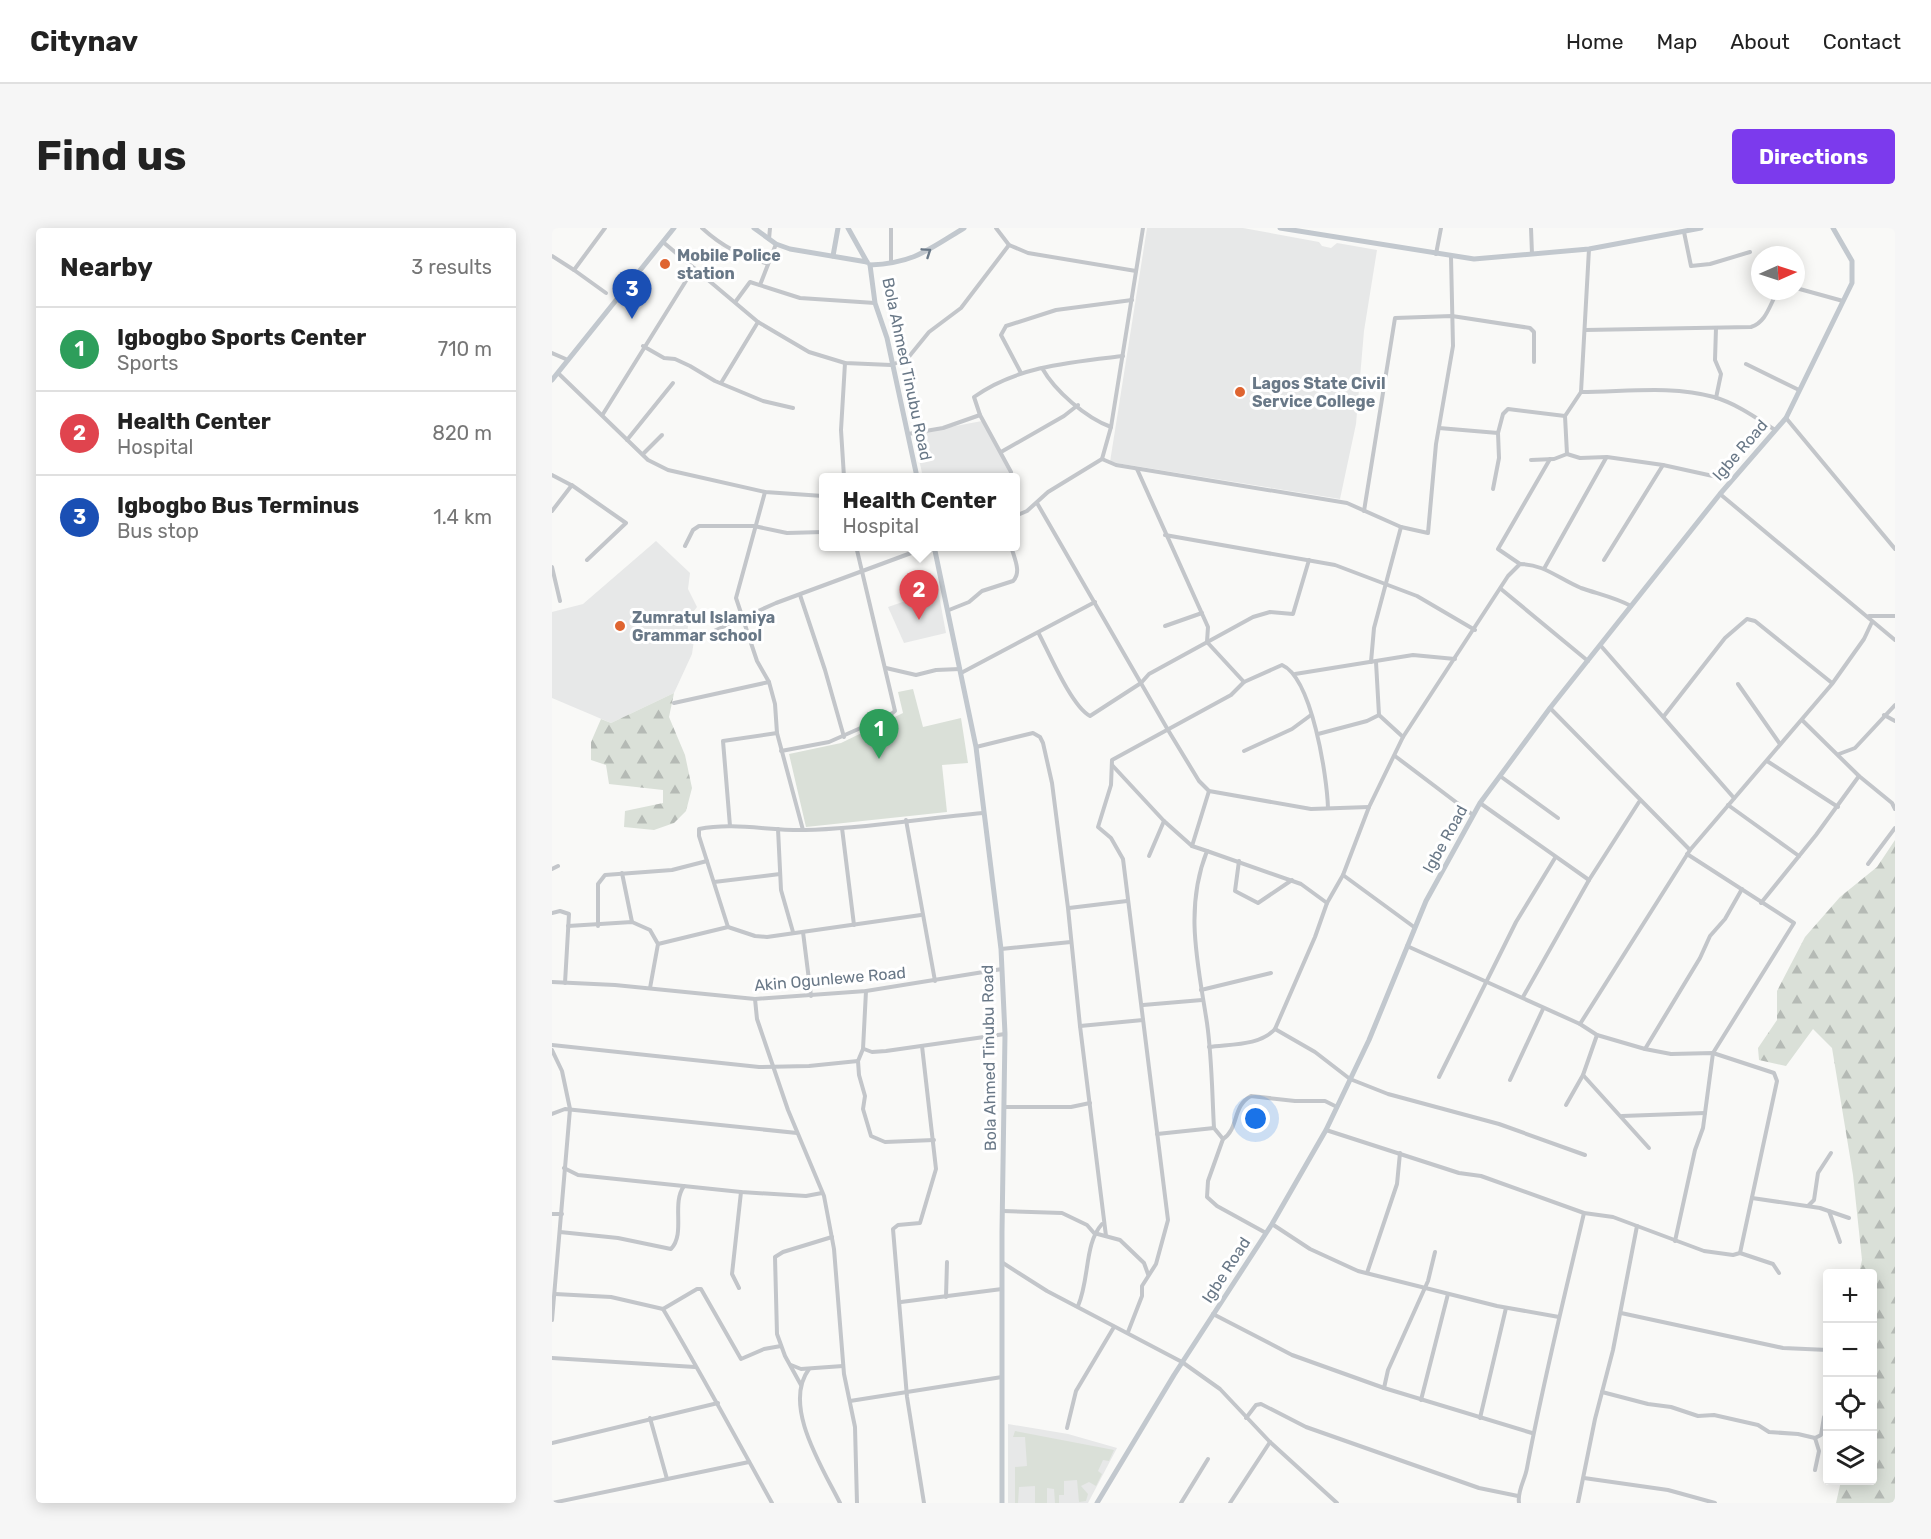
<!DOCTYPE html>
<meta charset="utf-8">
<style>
:root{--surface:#fff;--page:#f6f6f6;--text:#222;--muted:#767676;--line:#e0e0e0;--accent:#7c3aed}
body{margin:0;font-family:Rubik,sans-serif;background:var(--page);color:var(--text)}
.controls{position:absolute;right:18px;bottom:18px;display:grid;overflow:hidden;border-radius:6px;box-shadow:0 3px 15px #0003}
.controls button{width:54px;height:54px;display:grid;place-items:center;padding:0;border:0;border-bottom:2px solid var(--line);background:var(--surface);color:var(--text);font:30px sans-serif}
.compass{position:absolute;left:1199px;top:18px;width:54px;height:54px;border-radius:50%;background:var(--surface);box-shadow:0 3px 15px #0003;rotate:87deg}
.you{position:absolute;left:704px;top:891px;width:21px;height:21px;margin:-15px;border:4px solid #fff;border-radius:50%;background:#1a73e8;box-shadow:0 0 0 9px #1a73e833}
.badge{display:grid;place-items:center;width:39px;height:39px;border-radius:50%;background:var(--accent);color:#fff;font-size:20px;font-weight:700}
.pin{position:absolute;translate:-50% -50px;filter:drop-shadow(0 2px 3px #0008)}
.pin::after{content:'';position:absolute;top:32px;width:21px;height:18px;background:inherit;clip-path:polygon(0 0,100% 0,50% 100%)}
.popup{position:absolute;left:267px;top:245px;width:201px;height:78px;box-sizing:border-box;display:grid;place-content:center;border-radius:6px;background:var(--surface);filter:drop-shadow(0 2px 4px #0005);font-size:20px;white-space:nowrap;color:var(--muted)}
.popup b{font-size:22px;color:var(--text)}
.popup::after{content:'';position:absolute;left:50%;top:100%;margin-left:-12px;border:12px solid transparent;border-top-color:var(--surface)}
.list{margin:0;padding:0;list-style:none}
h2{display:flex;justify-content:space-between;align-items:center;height:78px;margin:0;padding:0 24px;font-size:26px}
h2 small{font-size:20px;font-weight:400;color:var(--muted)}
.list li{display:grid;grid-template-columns:39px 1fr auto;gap:18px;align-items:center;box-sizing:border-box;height:84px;padding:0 24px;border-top:2px solid var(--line)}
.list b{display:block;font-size:22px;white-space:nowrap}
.list p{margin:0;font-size:20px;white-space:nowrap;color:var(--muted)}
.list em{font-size:20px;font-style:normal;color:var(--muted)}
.icon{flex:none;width:33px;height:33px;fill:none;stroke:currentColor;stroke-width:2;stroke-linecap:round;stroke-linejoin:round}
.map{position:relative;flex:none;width:1343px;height:1275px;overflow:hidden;border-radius:6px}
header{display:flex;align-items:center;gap:36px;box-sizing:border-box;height:84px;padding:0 30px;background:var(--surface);border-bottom:2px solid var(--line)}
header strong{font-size:28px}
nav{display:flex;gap:33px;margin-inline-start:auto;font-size:21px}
.intro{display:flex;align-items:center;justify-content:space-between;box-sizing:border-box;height:144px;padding:0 36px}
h1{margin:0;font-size:42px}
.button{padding:15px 27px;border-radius:6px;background:var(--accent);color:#fff;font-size:21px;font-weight:700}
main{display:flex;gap:36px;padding:0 36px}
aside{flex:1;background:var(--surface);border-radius:6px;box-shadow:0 3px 15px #0003}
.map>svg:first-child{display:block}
</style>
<header>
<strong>Citynav</strong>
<nav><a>Home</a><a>Map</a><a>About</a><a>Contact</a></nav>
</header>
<div class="intro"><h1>Find us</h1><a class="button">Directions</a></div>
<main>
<aside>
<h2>Nearby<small>3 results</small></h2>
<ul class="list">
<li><span class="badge" style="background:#2e9e5b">1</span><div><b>Igbogbo Sports Center</b><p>Sports</p></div><em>710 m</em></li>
<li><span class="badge" style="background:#e0444e">2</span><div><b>Health Center</b><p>Hospital</p></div><em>820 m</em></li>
<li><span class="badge" style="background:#1a4fb4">3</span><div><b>Igbogbo Bus Terminus</b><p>Bus stop</p></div><em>1.4 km</em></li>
</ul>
</aside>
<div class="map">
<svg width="1343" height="1275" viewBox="0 0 1343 1275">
<defs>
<pattern id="forest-firs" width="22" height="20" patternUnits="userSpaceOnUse" patternTransform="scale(1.5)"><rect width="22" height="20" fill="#dae0d8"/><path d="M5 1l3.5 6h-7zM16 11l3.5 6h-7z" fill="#b5bab5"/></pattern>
</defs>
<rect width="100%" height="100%" fill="#f9f9f7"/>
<g fill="#e7e8e8">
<polygon points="595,0 691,0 767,14 770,18 779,20 785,15 825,22 812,103 804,196 788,271 558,234"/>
<polygon points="430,193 461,249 371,249 361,206"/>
<polygon points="104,313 138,345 136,361 145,379 137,389 135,407 142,412 140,426 122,465 59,495 0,470 0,384 31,376"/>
<polygon points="386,362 394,405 352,415 336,379"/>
<polygon points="456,1196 516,1206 565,1220 536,1275 456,1275"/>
</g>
<g fill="#dae0d8">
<polygon points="361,461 371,499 409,490 416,535 390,537 395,584 254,599 237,526 289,515 351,485 346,464"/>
<polygon points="463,1203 562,1222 557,1233 551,1232 546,1243 550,1246 544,1258 537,1254 529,1258 536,1266 534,1273 527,1274 525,1252 512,1253 512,1267 507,1267 507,1275 503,1275 502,1261 495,1260 495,1275 483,1275 483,1258 467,1259 466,1275 463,1275 463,1239 475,1238 473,1209 461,1209"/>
</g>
<g fill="url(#forest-firs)">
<polygon points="122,465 117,489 133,527 140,560 134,583 122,595 102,602 72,599 73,583 111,575 111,562 57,556 54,537 39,532 39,514 49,491 59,495"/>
<polygon points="1343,612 1343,1275 1284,1275 1289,1253 1320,1252 1320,1046 1307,1045 1310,1032 1301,947 1280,820 1261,801 1234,838 1207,832 1206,820 1225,792 1225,763 1253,709 1288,669 1325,639"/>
</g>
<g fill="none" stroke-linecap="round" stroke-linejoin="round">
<g stroke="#c3c6ca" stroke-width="4">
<path d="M150,0C173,21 188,26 216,36"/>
<polyline points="444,0 457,17 476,25 584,43"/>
<polyline points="979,0 980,26"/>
<polyline points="1132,4 1139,38 1158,36 1198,24"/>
<polyline points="217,11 218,0"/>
<polyline points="111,14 206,94 257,124 293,135 339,137 355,131 377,104 409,80 457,17"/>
<polyline points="884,26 889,0"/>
<polyline points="0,28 22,42 53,0"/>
<polyline points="339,35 339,0"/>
<polyline points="22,42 54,65"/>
<polyline points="208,57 224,16"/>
<polyline points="1244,60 1291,73"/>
<polyline points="184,73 198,54 248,70 323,75"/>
<path d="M1033,102L1199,99C1215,94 1218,75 1226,63"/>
<polyline points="91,118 112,130 123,131 138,138 163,153 211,173 241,180"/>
<polyline points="0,125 16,132"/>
<polyline points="1194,136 1247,162"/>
<path d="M490,140C503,163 534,190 559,199"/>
<polyline points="6,145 96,232 116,242 213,264 271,268"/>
<polyline points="469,145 449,107 454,98 504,82 580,72"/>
<polyline points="169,155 206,94"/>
<path d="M1029,164C1072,164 1120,157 1162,169C1185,176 1203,189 1223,202"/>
<polyline points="1164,170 1169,146 1163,132 1164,100"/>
<polyline points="51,186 142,40"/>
<polyline points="1234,190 1343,321"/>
<polyline points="887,200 946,205 951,186 956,181 1013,188"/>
<polyline points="356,206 391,200 428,187"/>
<polyline points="75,212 121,155"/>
<polyline points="449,224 512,188 526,177"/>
<polyline points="91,226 110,207"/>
<polyline points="1015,226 1013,188 1029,164 1037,21"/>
<polyline points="550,231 564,237 795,275 849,299 876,305 884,216 901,118 899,29"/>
<polyline points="979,232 1002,231 1015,226 1028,230 1055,229 1111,237 1179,252"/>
<polyline points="585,241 656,399 655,414 692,454"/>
<path d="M459,244L428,187L422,169C465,138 520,134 571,128"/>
<polyline points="0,247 21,258 74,295 35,332"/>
<polyline points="292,249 289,202 293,135"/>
<polyline points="941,261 947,230 946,205"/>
<polyline points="213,264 184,370 205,433 217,454 223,476 225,505 251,602"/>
<polyline points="1168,266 1343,412"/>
<polyline points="485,275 616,502 647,553 657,563 759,581 817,579"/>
<polyline points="0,283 20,257"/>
<polyline points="812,283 843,90 900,88 978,100 982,104 982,134"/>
<polyline points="463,288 475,283 496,264 550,231 559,199 591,0"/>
<polyline points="613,307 783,337 865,368 923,402"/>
<polyline points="133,318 141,302 147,298 202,298 235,305 271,304"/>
<polyline points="1052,332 1111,237"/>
<polyline points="968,336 946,321 998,231"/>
<polyline points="0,339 8,373"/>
<polyline points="993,339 1054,230"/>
<polyline points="949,361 1036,433"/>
<polyline points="248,367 273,442 292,509"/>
<path d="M397,382L417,374L430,363L461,353C470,344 462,330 459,318"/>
<polyline points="1317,388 1343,388"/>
<polyline points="613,398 650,385"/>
<path d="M487,406C497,425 520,479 538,488L589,455L597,446L701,389L718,384L741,386L757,332"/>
<polyline points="142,412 224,375 378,318"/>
<polyline points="1049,418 1182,570"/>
<polyline points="819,434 822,400 849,299"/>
<polyline points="824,434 827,487 851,509"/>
<polyline points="334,440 364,447 384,442 408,441"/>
<polyline points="409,445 543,374"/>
<polyline points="743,446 861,427 903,431"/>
<polyline points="1186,456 1228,516"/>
<polyline points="122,475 217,454"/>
<polyline points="998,480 1138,622"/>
<polyline points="1332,487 1343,493"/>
<polyline points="1112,488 1173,410 1195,391 1203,393 1280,455"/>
<polyline points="1250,492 1307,548 1340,575 1343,581"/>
<polyline points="766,506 815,493 827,487"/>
<polyline points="424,519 481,505 488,509 491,515 500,555 516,680 528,798 554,1008"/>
<polyline points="229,523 277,514 338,487 343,483 304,318"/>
<polyline points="692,523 740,501 759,487"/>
<polyline points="1287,526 1303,520 1343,477"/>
<polyline points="843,528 921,587"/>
<polyline points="1215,533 1286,579"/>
<polyline points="560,537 612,593 640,618 657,563"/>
<polyline points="948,548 1006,590"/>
<polyline points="928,575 1037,652"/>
<polyline points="1176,577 1247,628"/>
<polyline points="354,592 383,753"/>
<polyline points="178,598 171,513 225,505"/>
<polyline points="290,600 302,697"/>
<polyline points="226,601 229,662 241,704"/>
<path d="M640,618L655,623C632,681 646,736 655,795C660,830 660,865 662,900L671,911L656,953L655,969L665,978L714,1005"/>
<polyline points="655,623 749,656 775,675"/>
<polyline points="597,628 612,593"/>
<polyline points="687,633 683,663 706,675 740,652"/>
<polyline points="1316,636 1343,600"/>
<polyline points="0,641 6,638"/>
<polyline points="70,645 80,694"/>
<polyline points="791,647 862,699"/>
<polyline points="162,654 228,646"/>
<polyline points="1209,675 1264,607 1307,548"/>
<polyline points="517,680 575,673"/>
<polyline points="0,685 8,683 17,686 13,755"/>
<polyline points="16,698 80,694 98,702 106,716 98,760"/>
<polyline points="46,698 46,656 53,647 120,642 155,633"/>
<path d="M176,699L147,608V601C182,594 218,603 253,602C312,601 372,590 431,585"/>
<polyline points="251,704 259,768"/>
<polyline points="106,716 176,699 203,708 215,709 369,687"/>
<polyline points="449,721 519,714"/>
<polyline points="0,754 63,757 203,771 314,763 450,741"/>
<polyline points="649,762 719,745"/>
<polyline points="314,763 311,821 306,833 307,847 313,868 311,881 319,908 333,914 382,912"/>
<polyline points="971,769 1037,652 1087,574"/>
<polyline points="203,771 205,791 236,882 272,968 276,989 282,1021 292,1146 303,1199 305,1275"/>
<polyline points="591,777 650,772"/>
<polyline points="1028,796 1138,622 1280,456 1312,411 1320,394"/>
<polyline points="528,798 591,792"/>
<polyline points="723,801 763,824 798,851 836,866 947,896 1033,927"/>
<polyline points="0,817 207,839 257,838 306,833"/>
<polyline points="370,818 384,941 368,995 346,997 341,1001 355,1169 372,1275"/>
<path d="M657,819C679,816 708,818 723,801L763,709L775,675L791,647L817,579L851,509L956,348L968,336C992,336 1007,351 1029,360C1046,366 1062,369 1079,378"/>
<polyline points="312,821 320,824 334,823 453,806"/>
<polyline points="1093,821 1148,730 1158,708 1173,691 1190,661"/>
<polyline points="0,822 10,843 18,881 0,1092"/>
<polyline points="1031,847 1097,920"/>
<polyline points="887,849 964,694 1003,630"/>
<polyline points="958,852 991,781"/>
<polyline points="1014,877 1031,847 1045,807"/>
<polyline points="452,879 519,879 538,875"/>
<polyline points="0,886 13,881 245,905"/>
<polyline points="1070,888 1153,885"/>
<polyline points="774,902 907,945 929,948 1032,985 1061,989 1152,1023 1181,1027 1188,1025 1225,853 1222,845 1161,825 1119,826 1093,821 1045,807 1028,796 855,718"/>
<polyline points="605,906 662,900"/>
<path d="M671,911C687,901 680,878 699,868L743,873H773L785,879"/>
<polyline points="12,940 26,947 189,964 254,968 270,965"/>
<polyline points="1200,970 1268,980 1297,990"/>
<polyline points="1256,978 1262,972 1266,945 1279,925"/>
<polyline points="451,983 510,985 535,997 542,1005 568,1012 592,1035 596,1046"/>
<polyline points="1277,983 1288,1014"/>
<polyline points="0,986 10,986"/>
<polyline points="720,996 758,1021 806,1043 945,1078 1007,1089"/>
<path d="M8,1004L66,1010L119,1021C134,1005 119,976 132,958"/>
<polyline points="1123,1013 1143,922 1151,900 1161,825 1242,695 1135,626"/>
<polyline points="1188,1025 1221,1036 1227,1045"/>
<polyline points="451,1035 495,1063 630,1134 668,1161 718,1214 785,1275"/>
<polyline points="815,1045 845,956 848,925"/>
<polyline points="187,1060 180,1046 189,964"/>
<polyline points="3,1066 59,1069 111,1081 145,1061 149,1061 189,1131 212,1121 229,1118"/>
<polyline points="394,1069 395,1034"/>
<polyline points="349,1074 450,1061"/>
<path d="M526,1078C538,1050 532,1016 550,996"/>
<path d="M111,1081C149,1145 184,1210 220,1275"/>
<polyline points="1069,1085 1231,1120 1276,1122"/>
<polyline points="661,1086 740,1127 832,1160 980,1205"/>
<path d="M576,1104L590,1068V1058L604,1036L616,992L571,631L559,610L546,599L559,557L560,532L679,467L692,454L730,437C760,450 775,548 776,580"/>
<polyline points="0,1130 143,1139"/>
<polyline points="239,1137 249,1141 291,1138"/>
<path d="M257,1141C230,1177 270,1239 288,1275"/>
<polyline points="249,1157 233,1128 225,1106 223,1029 231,1024 280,1009"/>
<polyline points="832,1160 836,1142 876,1053 883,1024"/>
<polyline points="1050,1164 1096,1176 1119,1179 1146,1188 1162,1187 1206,1197 1217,1204 1246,1206 1263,1210 1267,1223 1263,1242"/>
<polyline points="869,1172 896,1066"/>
<polyline points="298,1173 450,1149"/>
<polyline points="98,1190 115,1251"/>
<polyline points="694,1190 704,1177 709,1176 754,1199 927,1260 966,1268"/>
<polyline points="928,1190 954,1080"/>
<polyline points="515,1200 524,1163 562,1099"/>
<polyline points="1263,1210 1269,1207 1272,1189"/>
<polyline points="0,1215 166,1175"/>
<polyline points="1032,1250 1116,1262 1163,1275"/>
<polyline points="0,1275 197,1234"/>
<polyline points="629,1275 656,1231"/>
<polyline points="678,1275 718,1214"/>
<path d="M967,1275C965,1263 973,1252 975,1240C991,1154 1012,1070 1032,985"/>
<polyline points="1026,1275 1043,1191 1061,1122 1085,998"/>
</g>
<g stroke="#c2c8ce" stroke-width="5">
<polyline points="202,0 224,16 238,21 315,34"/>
<polyline points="296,0 315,34"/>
<polyline points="728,0 922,31 1037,21 1149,0"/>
<polyline points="281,28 286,0"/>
<polyline points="318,37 323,75 335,110 365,249"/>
<path d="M318,37C362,35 376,22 412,0"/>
<polyline points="0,152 122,0"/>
<polyline points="382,318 424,519 449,721 453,806 450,1003 450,1275"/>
<polyline points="545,1275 622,1147 720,996 774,902 817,812 874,673 928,575 998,480 1168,266 1234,190 1300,55 1300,33 1281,0"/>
</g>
</g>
<defs><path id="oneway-chevron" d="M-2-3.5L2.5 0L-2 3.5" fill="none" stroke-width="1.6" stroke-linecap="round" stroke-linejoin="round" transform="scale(1.5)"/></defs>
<use stroke="#697887" href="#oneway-chevron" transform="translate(375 24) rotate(-34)"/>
<g fill="#df6430" stroke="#fff" stroke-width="2">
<circle cx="113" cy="36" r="6"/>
<circle cx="688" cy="164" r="6"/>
<circle cx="68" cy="398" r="6"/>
</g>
<g text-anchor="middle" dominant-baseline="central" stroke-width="6" stroke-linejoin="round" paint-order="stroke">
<g font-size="16" font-weight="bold" fill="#697887" stroke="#fff" text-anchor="start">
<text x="125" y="27">Mobile Police<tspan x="125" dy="18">station</tspan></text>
<text x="700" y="155">Lagos State Civil<tspan x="700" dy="18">Service College</tspan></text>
<text x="80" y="389">Zumratul Islamiya<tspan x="80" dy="18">Grammar school</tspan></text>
</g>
<g font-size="16" fill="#697887" stroke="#fff">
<text transform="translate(355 141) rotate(78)">Bola Ahmed Tinubu Road</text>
<text transform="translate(1188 222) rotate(-49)">Igbe Road</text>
<text transform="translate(893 611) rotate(-61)">Igbe Road</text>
<text transform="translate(278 751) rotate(-5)">Akin Ogunlewe Road</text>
<text transform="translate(437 830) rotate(-91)">Bola Ahmed Tinubu Road</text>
<text transform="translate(674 1042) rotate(-57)">Igbe Road</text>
</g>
</g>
</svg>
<div class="controls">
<button>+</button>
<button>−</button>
<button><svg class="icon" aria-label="locate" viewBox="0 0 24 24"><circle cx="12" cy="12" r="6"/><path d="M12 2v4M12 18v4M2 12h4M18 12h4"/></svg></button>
<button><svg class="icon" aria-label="layers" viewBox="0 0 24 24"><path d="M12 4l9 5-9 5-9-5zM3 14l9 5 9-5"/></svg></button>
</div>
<svg class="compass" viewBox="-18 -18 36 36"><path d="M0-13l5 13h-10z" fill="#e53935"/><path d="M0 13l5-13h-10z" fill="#767676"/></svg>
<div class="you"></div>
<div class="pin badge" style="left:327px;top:531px;background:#2e9e5b">1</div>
<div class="pin badge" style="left:367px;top:392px;background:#e0444e">2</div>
<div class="popup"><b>Health Center</b>Hospital</div>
<div class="pin badge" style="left:80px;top:91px;background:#1a4fb4">3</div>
</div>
</main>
